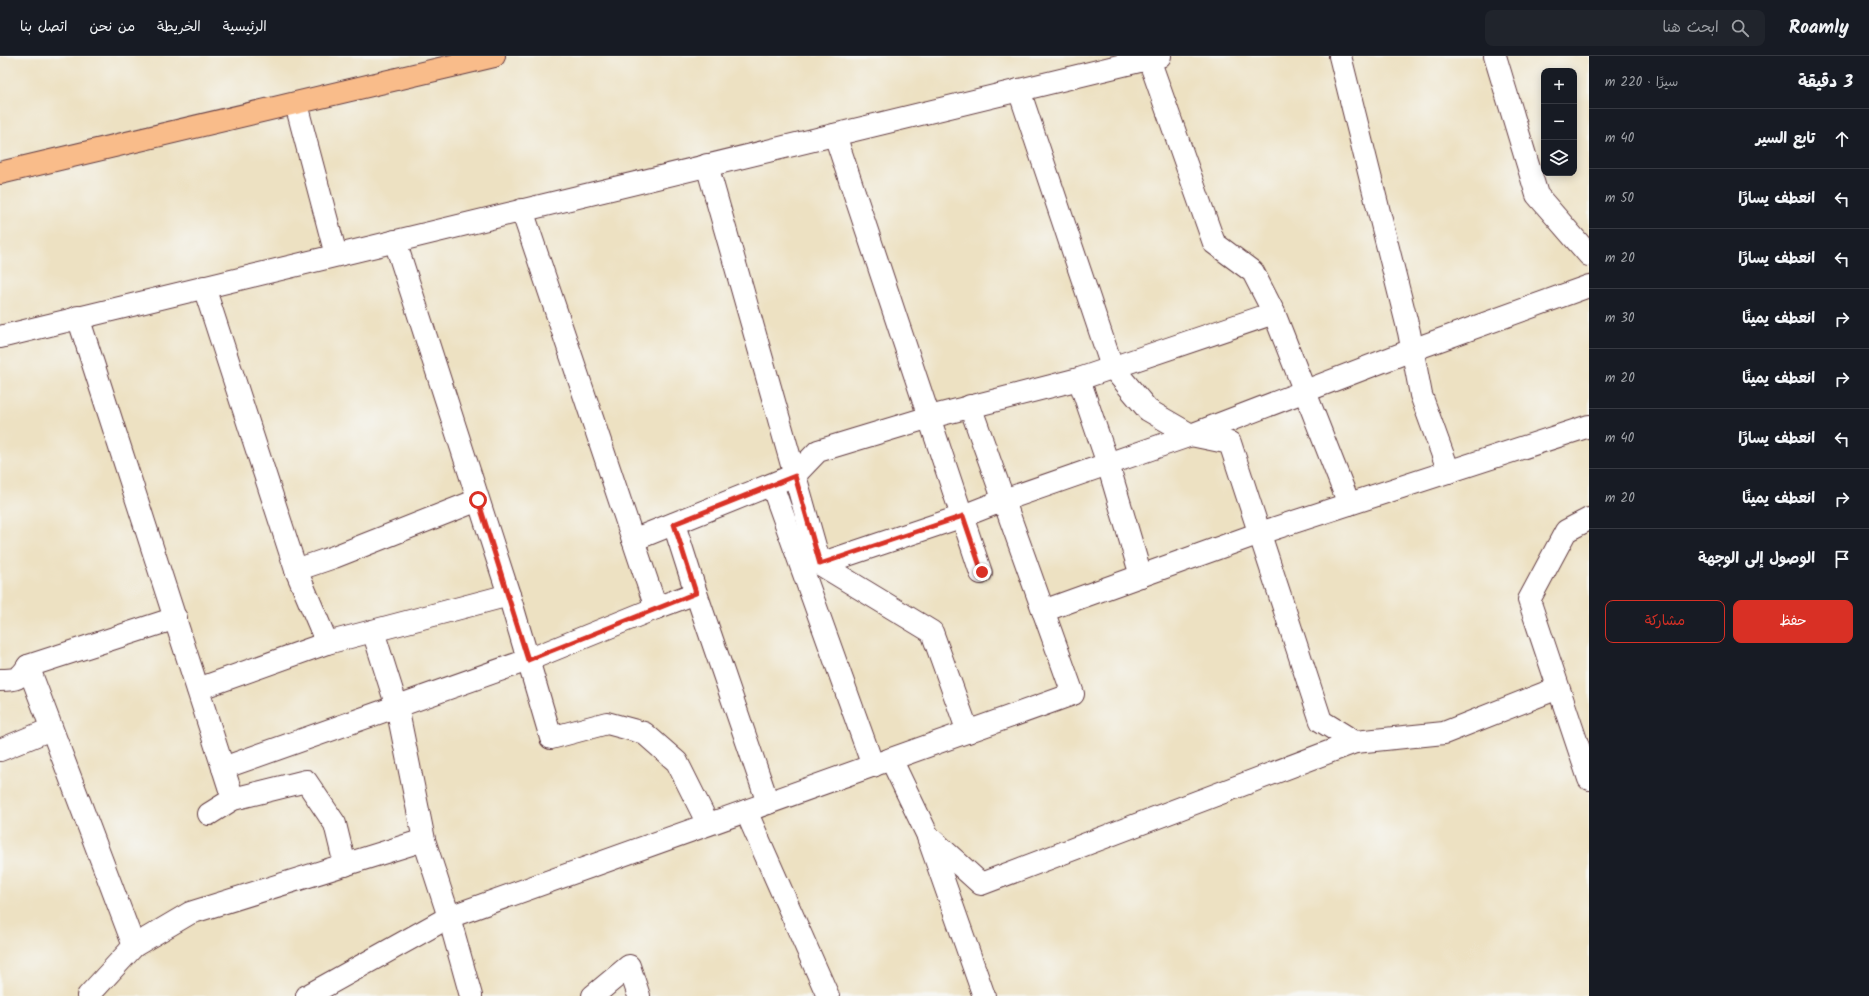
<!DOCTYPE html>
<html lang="ar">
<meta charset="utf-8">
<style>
:root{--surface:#171b24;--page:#20242c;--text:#f1f3f6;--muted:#9ea1a6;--line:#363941;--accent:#d93025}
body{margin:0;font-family:Kalam,"Playpen Sans Arabic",sans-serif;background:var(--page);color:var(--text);direction:rtl}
.controls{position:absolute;right:12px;top:12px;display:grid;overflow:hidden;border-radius:8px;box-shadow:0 2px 10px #0003}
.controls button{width:36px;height:36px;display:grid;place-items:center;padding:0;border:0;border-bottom:1px solid var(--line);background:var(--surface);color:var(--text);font:20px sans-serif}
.stop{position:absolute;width:12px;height:12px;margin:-9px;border:3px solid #d93025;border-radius:50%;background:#fff}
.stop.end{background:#d93025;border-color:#fff;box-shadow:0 1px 4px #0008}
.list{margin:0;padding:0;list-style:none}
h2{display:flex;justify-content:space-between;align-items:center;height:52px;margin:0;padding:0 16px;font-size:17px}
h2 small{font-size:13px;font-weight:400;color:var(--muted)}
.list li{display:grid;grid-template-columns:26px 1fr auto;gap:12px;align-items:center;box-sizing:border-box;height:60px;padding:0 16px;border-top:1px solid var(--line)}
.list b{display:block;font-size:15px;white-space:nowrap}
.list em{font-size:13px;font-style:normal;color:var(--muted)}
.actions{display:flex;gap:8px;padding:12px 16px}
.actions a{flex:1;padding:9px 0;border:1px solid var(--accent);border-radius:8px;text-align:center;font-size:14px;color:var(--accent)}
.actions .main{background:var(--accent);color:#fff}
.icon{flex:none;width:22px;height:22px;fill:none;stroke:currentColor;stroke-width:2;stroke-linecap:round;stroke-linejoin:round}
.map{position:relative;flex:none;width:1589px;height:940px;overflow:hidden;direction:ltr}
header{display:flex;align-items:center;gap:24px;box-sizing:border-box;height:56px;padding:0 20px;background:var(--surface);border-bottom:1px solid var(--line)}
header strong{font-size:19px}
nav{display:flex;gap:22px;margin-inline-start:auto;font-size:14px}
.search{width:280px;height:36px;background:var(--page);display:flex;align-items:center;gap:10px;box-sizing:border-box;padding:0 14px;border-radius:8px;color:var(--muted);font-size:15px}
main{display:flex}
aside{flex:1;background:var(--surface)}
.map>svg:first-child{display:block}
</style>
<header>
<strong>Roamly</strong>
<div class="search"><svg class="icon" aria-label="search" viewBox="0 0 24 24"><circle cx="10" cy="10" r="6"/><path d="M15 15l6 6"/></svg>ابحث هنا</div>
<nav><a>الرئيسية</a><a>الخريطة</a><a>من نحن</a><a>اتصل بنا</a></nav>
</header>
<main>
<aside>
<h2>3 دقيقة<small>سيرًا · 220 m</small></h2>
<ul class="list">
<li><svg class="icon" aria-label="ahead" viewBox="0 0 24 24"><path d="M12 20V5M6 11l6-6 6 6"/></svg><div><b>تابع السير</b></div><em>40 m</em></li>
<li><svg class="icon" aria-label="left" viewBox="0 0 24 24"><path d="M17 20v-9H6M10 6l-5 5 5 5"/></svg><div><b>انعطف يسارًا</b></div><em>50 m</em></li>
<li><svg class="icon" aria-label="left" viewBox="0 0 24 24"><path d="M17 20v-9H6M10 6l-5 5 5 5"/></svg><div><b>انعطف يسارًا</b></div><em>20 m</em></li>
<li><svg class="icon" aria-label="right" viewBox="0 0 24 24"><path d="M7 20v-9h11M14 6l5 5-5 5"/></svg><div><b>انعطف يمينًا</b></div><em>30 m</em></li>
<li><svg class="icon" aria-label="right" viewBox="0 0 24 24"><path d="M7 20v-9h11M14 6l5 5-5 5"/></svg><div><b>انعطف يمينًا</b></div><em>20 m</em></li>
<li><svg class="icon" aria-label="left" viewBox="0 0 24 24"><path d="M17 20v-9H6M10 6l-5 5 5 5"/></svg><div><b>انعطف يسارًا</b></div><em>40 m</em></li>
<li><svg class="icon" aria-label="right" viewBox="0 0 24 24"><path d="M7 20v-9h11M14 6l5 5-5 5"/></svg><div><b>انعطف يمينًا</b></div><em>20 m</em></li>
<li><svg class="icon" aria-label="arrive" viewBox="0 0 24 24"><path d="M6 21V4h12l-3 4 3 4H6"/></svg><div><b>الوصول إلى الوجهة</b></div></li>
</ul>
<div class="actions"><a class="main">حفظ</a><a>مشاركة</a></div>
</aside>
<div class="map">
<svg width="1589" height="940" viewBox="0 0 1589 940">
<rect width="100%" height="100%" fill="#f6f6f2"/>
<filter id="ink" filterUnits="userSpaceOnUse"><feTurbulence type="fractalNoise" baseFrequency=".025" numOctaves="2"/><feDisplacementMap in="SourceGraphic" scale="8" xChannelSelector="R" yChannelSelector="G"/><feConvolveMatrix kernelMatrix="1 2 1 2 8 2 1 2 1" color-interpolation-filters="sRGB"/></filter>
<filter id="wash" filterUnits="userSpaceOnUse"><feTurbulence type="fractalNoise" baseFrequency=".012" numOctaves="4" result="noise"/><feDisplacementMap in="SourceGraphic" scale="16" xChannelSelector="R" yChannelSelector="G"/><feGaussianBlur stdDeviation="0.9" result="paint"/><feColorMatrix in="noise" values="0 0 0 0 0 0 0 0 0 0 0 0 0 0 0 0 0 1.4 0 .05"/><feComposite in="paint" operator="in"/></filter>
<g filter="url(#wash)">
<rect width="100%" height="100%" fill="#ede1c2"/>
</g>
<g filter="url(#ink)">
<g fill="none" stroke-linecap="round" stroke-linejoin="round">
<g stroke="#623c42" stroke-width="24">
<g id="minor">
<polyline points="1340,0 1409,276 1421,339 1449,416"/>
<polyline points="1495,0 1537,139 1589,199"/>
<polyline points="1149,3 1214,187 1253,216 1274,257 1349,448"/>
<polyline points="1019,34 1112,311 1148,354 1191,379 1230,387 1321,665 1355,686 1444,677 1558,632"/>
<polyline points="296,48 336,199"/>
<polyline points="835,79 981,517"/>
<polyline points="707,109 820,508 932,576 968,676"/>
<polyline points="522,154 656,552"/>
<polyline points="395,185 509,539 551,682 607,667 644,677 677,706 708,768"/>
<polyline points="204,231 296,514 327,587"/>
<polyline points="78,261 233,743"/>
<polyline points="0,281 1160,0"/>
<polyline points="1079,323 1108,408 1141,520"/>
<polyline points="772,429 873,710"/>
<polyline points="1589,463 1566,475 1529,544 1589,723"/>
<polyline points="674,468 696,537 768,747"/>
<polyline points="633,484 795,419 818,395 930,361 1079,323 1274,257"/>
<polyline points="820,508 963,460 1004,444 1191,379 1412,294 1589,230"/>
<polyline points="296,514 334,501 478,444"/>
<polyline points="1043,555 1260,477 1589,370"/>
<polyline points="373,575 397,651 424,784 449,861 471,940"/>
<polyline points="28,610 134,890"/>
<path d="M0,624C16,624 20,623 28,610L176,562"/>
<polyline points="198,633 327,587 509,539"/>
<polyline points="0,694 51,673"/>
<polyline points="891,703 928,780 981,828 1355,686"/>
<polyline points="223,712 528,604 656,552 696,537"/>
<polyline points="746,755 828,940"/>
<polyline points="209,758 233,743 306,725 335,768 345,809"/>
<polyline points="928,781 984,940"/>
<polyline points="88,940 134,890 190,857 424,784"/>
<polyline points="307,940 449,861 1073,638 970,350"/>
<polyline points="593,940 629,910 639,940"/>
</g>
</g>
<g stroke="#623c42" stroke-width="24">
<polyline id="major" points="0,117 494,0"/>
</g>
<use href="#minor" stroke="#fff" stroke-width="22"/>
<use href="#major" stroke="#f9bc8a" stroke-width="22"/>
</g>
</g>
<g fill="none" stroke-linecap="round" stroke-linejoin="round" filter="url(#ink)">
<polyline stroke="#d93025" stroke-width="5" points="478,444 528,604 696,537 674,468 795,420 820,508 963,460 982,516"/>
</g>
</svg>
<div class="controls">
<button>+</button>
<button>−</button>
<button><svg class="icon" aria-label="layers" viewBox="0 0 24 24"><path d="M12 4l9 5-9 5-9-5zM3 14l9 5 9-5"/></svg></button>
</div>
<div class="stop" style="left:478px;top:444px"></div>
<div class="stop end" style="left:982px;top:516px"></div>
</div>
</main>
